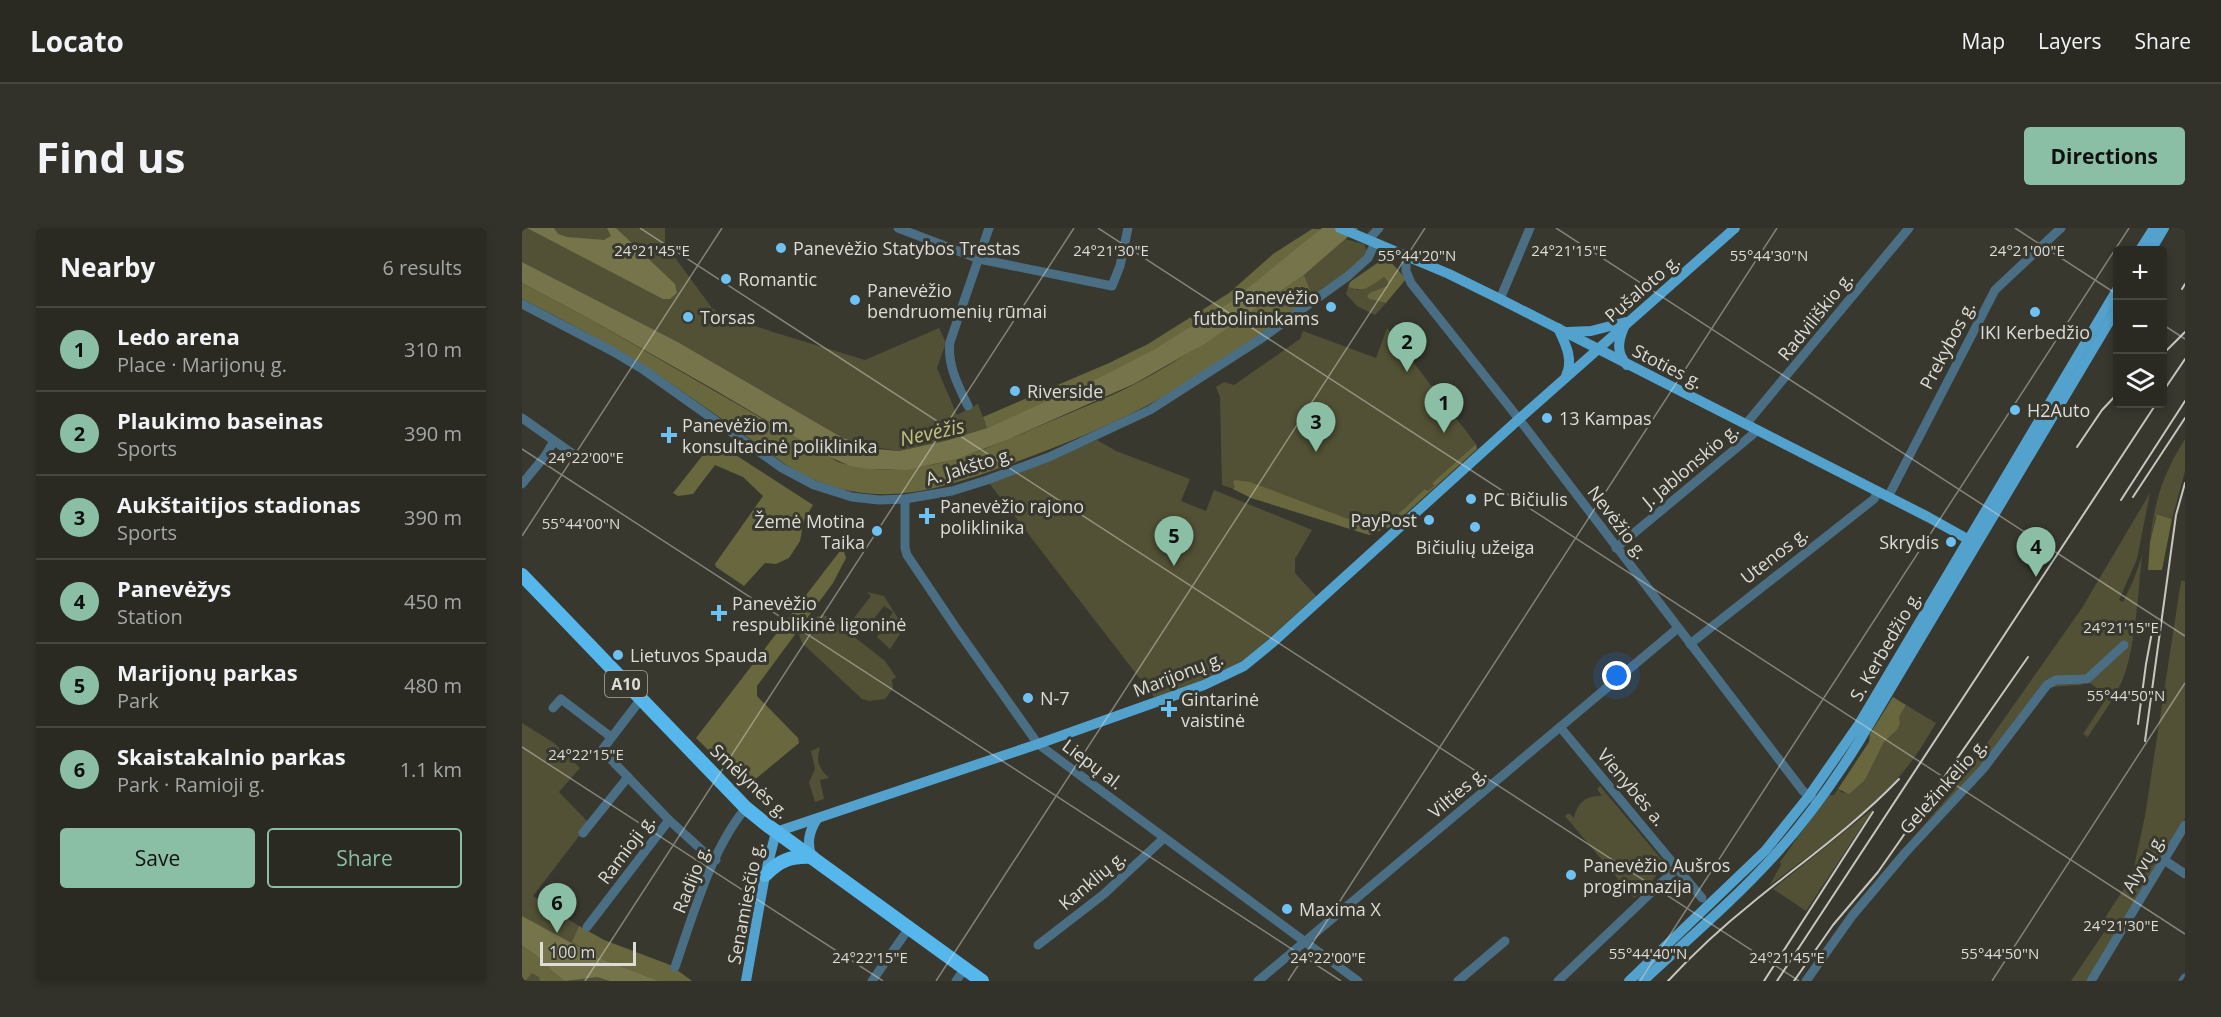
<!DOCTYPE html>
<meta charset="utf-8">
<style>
:root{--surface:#2a2a23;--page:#32322b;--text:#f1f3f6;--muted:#a5a7a6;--line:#464641;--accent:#8abfa5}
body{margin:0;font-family:"Open Sans",sans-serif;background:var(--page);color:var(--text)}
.controls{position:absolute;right:18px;top:18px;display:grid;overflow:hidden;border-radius:6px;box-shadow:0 3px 9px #0003}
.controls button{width:54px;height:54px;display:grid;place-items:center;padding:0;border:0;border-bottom:2px solid var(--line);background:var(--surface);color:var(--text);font:30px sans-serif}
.scale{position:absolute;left:18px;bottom:15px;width:96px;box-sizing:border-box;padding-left:6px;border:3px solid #ddddd7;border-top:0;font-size:16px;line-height:21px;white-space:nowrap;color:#ddddd7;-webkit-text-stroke:4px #38382f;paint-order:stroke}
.you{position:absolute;left:1095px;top:448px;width:21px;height:21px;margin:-15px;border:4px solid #fff;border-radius:50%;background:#1a73e8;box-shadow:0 0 0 9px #1a73e833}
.badge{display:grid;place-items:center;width:39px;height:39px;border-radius:50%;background:var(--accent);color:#111;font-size:20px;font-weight:700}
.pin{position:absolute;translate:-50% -50px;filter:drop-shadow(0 2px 3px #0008)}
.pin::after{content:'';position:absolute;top:32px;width:21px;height:18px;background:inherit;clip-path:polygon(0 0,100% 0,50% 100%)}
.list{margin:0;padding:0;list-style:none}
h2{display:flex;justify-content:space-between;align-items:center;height:78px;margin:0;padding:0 24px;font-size:26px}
h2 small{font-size:20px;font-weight:400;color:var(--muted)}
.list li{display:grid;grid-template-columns:39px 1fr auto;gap:18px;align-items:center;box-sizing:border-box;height:84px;padding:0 24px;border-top:2px solid var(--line)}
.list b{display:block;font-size:22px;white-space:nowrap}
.list p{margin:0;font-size:20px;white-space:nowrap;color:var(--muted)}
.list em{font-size:20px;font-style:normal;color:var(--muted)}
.actions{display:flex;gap:12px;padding:18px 24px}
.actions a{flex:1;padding:14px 0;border:2px solid var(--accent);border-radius:6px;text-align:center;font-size:21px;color:var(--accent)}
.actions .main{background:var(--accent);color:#111}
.icon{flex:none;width:33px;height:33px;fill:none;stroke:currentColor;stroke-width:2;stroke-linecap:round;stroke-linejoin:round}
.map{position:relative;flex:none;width:1663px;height:753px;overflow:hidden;border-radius:6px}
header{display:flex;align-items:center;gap:36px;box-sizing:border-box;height:84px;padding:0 30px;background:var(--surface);border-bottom:2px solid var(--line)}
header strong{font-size:28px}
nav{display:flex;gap:33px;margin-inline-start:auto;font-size:21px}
.intro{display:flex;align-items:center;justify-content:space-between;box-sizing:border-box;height:144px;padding:0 36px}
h1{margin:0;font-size:42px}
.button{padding:15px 27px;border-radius:6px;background:var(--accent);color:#111;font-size:21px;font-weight:700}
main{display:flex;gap:36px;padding:0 36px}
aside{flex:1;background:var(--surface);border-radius:6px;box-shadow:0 3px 9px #0003}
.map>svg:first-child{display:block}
</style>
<header>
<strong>Locato</strong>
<nav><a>Map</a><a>Layers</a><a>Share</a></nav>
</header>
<div class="intro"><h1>Find us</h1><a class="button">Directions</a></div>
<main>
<aside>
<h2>Nearby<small>6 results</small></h2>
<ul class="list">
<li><span class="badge">1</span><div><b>Ledo arena</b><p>Place · Marijonų g.</p></div><em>310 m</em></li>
<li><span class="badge">2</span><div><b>Plaukimo baseinas</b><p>Sports</p></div><em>390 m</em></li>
<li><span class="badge">3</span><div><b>Aukštaitijos stadionas</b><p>Sports</p></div><em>390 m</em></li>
<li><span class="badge">4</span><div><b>Panevėžys</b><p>Station</p></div><em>450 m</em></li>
<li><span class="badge">5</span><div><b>Marijonų parkas</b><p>Park</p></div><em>480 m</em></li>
<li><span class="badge">6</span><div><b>Skaistakalnio parkas</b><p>Park · Ramioji g.</p></div><em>1.1 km</em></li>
</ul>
<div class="actions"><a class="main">Save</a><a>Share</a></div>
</aside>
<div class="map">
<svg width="1663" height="753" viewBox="0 0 1663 753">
<rect width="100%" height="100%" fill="#38382f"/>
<g fill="#525135">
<polygon points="0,0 143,0 143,16 190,80 201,87 251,104 343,132 417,100 424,115 415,140 435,187 456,176 465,200 423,213 377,223 338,217 321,210 154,113 0,34"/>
<path d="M823,11L842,16L845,23C834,44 810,56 791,69L782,47Z"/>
<polygon points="862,49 866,54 865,58 849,64 847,71 864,75 853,87 835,78 824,66 826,59 836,62"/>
<polygon points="865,100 954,216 910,255 912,258 906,264 904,261 865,296 829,300 700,257 698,169 694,159 702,154 712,157 778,111 781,103 854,130"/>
<path d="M1663,211V243L1650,291L1637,286L1633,290L1628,314C1633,271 1640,248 1663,211Z"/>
<polygon points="575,212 594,223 668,251 659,273 684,283 692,262 790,302 773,331 773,345 794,368 721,434 689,450 632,469 467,255"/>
<path d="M1628,265L1615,331L1597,372L1601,374L1612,351L1620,328C1616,363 1614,416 1602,448C1594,470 1578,489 1566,509L1561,506L1586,468L1565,453L1559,457L1527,459L1458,539L1363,642L1432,562L1560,380Z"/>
<polygon points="1659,353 1663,353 1663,590 1565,753 1549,753 1587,697 1581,693 1610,648 1623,588"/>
<polygon points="345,364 362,368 382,400 368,421 355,409 371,384 362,378 344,401 331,391 349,368"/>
<path d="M301,387L307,389L363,433L374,449L370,452L371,460L363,471L347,473L340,471L280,415L277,407C283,396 288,390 301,387Z"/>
<path d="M1384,477L1414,495C1406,508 1398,522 1389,534C1351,585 1296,620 1247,658L1259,637L1258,634L1306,567H1312L1316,561L1321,565L1343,552L1362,514L1375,502L1376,490Z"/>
<polygon points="0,495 32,515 58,540 37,564 67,595 11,668 57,698 82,712 148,737 170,753 0,753"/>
<path d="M298,519C294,533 296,539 307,550L298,552L302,571L293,574L287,554L293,541L289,523Z"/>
<path d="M1078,558L1146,639L1143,642L1138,637C1135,651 1126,660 1111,660L1116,667L1112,670L1043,588L1047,585L1052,590C1055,575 1064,567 1080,568L1075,561Z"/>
<polygon points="1352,580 1284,683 1251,661"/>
</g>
<g fill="#68673e">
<path d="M790,1H799C770,26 741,52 710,74C635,126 550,166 465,200L461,189L587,135L626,116L707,65L751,26Z"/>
<path d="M861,31L867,32L884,51L864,75L847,71L845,68L849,64L865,58L866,54L862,49C847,58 845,65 826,59L828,54Z"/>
<path d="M782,47L791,69C738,107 685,145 628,176C585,199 540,217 494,234C428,258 367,281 297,254C274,246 255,230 235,216C211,199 186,181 161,164C110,128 55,99 0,71V55L64,89L316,234C387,257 458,224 522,196C552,183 584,171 613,156C673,124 727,85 782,47Z"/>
<polygon points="192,213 291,277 282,292 278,313 267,330 254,336 243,335 222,358 194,339 193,336 241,268 221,249 193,237 171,266 156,268 151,265"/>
<path d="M954,216L955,221L870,298L847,307L729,270L711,261L713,259L711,254L713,252L728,254L837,295C874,296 877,284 903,261L906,263L912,258L910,255Z"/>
<polygon points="1635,286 1650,291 1640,342 1626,342 1628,314"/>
<polygon points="318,323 322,324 324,330 311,355 235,458 235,468 276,510 277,515 224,559 174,510"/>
<polygon points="1371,469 1384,477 1377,489 1378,495 1375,502 1362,514 1343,552 1327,566 1316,561 1347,514 1348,506"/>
<polygon points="57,698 82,712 148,737 170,753 137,753 77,730 50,714"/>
<path d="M0,718C18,727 27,742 43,753H18L17,749L10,745L3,753H0Z"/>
</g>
<g fill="#75744b">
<polygon points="5,0 32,0 36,6 45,9 82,12 89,8 85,0 94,0 153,56 155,65 148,71 141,71"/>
<polygon points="800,0 836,0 782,47 684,115 612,156 485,212 435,231 385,242 345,241 328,238 305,228 191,161 64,89 0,55 0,34 154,113 321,210 355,221 377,223 423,213 465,200 577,150 633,121 710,73"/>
<path d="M0,688L77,730L137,753H88L75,749L43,753C27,742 18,727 0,718Z"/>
</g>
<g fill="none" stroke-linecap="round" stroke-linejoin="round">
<g stroke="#4a6e84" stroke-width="9">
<polyline points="376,0 457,31 590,58 598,38 606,0"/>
<polyline points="846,12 857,0"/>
<polyline points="884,27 884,43 889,55 997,191 1281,563 1291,571"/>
<polyline points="978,71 1008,0"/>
<polyline points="0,76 90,123 122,142 260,240 292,257 330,269 357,272 383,271 430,263 465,252 527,229 628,182 737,112 826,48 846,30 853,15"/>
<path d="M446,178C436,157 425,137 428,114L467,0"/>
<polyline points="0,190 58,231"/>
<polyline points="1224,196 1387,0"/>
<polyline points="0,256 23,228 32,213"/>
<polyline points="1366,269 1473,62 1539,0"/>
<polyline points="383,271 383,320 385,327 434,400 516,516 836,753"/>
<polyline points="1094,320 1236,202"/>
<polyline points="1168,416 1352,271 1356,264"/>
<polyline points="119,471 80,522 147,592 182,624 194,632"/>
<polyline points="31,480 39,471 89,509"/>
<polyline points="1038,499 1180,670"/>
<polyline points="61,605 106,549"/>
<polyline points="1642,632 1663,646"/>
<polyline points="65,699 147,592"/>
<polyline points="516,717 582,666 642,610"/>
<path d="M153,739C170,690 190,619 224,580"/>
<polyline points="350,753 387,700"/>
<polyline points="434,753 443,740"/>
<polyline points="736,753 1156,400"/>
<polyline points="936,753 983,713"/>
<polyline points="1036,753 1155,640"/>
<polyline points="1284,753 1330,688 1383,625 1461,541 1525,457 1534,452 1565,451 1602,417"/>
<polyline points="1569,753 1663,597"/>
<polyline points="1661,753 1663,750"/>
</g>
<g stroke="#53a2ce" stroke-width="10">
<polyline points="818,0 927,46 978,71 1406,289 1449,313"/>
<polyline points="1618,22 1632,0"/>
<polyline points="1629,22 1642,0"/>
<path d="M1102,99C1096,113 1094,125 1105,137"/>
<path d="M1036,100C1043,115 1052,131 1044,148"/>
<polyline points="1046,104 1069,103 1104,94"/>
<path d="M290,629C284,615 287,603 295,591"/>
<polyline points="224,753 243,647 254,604 516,516 682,457 722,438 750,415 997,191 1213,0"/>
<polyline points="1107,753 1243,623 1287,568 1337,496 1596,60"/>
<path d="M1121,753C1165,712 1211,673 1251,629C1283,594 1311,555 1336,515L1596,79"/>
</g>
<g stroke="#55b7eb" stroke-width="14">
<polyline points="0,347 224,580 245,597 460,753"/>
<path d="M243,647C258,632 269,628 290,629"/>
</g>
<g stroke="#c7c7c1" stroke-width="2">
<polyline points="1660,61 1663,56"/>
<polyline points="1640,127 1663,104"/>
<polyline points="1640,165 1663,131"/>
<polyline points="1555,219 1580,182 1596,165"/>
<polyline points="1611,269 1663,190"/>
<polyline points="1599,272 1663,173"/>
<polyline points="1616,496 1624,436 1630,404"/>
<polyline points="1623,513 1654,287 1663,255"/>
<path d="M1146,753C1172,725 1200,699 1230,675C1280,634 1332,598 1377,551"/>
<polyline points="1242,753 1351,584"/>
<polyline points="1255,753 1634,176"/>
<polyline points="1272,753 1311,697 1356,644 1506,429"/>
</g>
</g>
<path fill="none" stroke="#ddddd7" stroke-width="1.5" stroke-opacity="0.45" d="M118,0L1277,753M576,0L1663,706M1034,0L1663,408M1493,0L1596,67M1640,96L1663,111M0,221L819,753M0,308L200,0M0,519L361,753M63,753L552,0M414,753L903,0M766,753L1255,0M1118,753L1607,0M1470,753L1663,455"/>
<g fill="#6dc2f3" stroke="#38382f" stroke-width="2">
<circle cx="259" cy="20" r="6"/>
<circle cx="204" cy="51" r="6"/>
<circle cx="333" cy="72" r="6"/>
<circle cx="809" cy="79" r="6"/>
<circle cx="1513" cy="84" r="6"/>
<circle cx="166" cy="89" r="6"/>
<circle cx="493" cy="163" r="6"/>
<circle cx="1493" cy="182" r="6"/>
<circle cx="1025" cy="190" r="6"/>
<path d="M144 198h6v6h6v6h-6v6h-6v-6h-6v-6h6z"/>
<circle cx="949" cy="271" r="6"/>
<path d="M402 279h6v6h6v6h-6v6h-6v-6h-6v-6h6z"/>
<circle cx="907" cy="292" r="6"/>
<circle cx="953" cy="299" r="6"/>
<circle cx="355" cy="303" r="6"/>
<circle cx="1429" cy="314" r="6"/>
<path d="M194 376h6v6h6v6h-6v6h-6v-6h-6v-6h6z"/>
<circle cx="96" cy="427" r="6"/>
<circle cx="506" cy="470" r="6"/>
<path d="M644 472h6v6h6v6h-6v6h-6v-6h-6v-6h6z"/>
<circle cx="1049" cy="647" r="6"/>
<circle cx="765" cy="681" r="6"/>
</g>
<g text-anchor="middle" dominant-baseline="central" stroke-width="6" stroke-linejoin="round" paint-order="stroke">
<rect fill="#38382f" stroke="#acaca5" stroke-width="1.5" x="83" y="443" width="42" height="26" rx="4.5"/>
<g font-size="16" font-weight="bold" fill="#ddddd7">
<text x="104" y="456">A10</text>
</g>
<g font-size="18" fill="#ddddd7" stroke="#38382f" text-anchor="start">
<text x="271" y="20">Panevėžio Statybos Trestas</text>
<text x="216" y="51">Romantic</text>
<text x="345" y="62">Panevėžio<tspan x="345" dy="21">bendruomenių rūmai</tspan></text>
<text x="797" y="69" text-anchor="end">Panevėžio<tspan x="797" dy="21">futbolininkams</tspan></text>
<text x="178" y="89">Torsas</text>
<text x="1513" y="104" text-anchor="middle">IKI Kerbedžio</text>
<text x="505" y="163">Riverside</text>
<text x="1505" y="182">H2Auto</text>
<text x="1037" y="190">13 Kampas</text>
<text x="160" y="197">Panevėžio m.<tspan x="160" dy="21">konsultacinė poliklinika</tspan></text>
<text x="961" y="271">PC Bičiulis</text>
<text x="418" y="278">Panevėžio rajono<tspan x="418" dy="21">poliklinika</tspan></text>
<text x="895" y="292" text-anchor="end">PayPost</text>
<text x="343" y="293" text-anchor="end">Žemė Motina<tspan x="343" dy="21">Taika</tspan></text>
<text x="1417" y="314" text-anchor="end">Skrydis</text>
<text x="953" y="319" text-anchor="middle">Bičiulių užeiga</text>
<text x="210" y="375">Panevėžio<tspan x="210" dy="21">respublikinė ligoninė</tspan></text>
<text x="108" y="427">Lietuvos Spauda</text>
<text x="518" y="470">N-7</text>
<text x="659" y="471">Gintarinė<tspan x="659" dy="21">vaistinė</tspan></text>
<text x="1061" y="637">Panevėžio Aušros<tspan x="1061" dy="21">progimnazija</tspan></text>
<text x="777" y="681">Maxima X</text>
</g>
<g font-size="18" fill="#ddddd7" stroke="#38382f">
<text transform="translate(1120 60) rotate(-41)">Pušaloto g.</text>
<text transform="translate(1293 88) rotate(-51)">Radviliškio g.</text>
<text transform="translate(1425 117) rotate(-62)">Prekybos g.</text>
<text transform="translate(1146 138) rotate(27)">Stoties g.</text>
<text transform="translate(1168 237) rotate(-40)">J. Jablonskio g.</text>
<text transform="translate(447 238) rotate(-17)">A. Jakšto g.</text>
<text transform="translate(1096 294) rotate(53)">Nevėžio g.</text>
<text transform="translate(1252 327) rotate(-38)">Utenos g.</text>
<text transform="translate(1363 418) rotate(-60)">S. Kerbedžio g.</text>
<text transform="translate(656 446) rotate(-21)">Marijonų g.</text>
<text transform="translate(571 536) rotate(37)">Liepų al.</text>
<text transform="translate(228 553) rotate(43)">Smėlynės g.</text>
<text transform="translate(1421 558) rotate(-48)">Geležinkelio g.</text>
<text transform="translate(1110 559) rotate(50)">Vienybės a.</text>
<text transform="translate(935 564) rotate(-40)">Vilties g.</text>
<text transform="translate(104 621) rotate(-53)">Ramioji g.</text>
<text transform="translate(1621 635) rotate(-59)">Alyvų g.</text>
<text transform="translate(169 651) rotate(-68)">Radijo g.</text>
<text transform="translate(570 652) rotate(-40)">Kanklių g.</text>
<text transform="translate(223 675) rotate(-79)">Senamiesčio g.</text>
</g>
<g font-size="20" font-style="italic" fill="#c4c27e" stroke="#38382f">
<text transform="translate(410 204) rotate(-12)">Nevėžis</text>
</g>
</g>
<g font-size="15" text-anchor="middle" fill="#ddddd7" stroke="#38382f" stroke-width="6" stroke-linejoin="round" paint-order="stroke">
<text x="130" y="28">24°21'45"E</text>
<text x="1047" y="28">24°21'15"E</text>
<text x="589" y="28">24°21'30"E</text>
<text x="1505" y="28">24°21'00"E</text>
<text x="895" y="33">55°44'20"N</text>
<text x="1247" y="33">55°44'30"N</text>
<text x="64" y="235">24°22'00"E</text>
<text x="59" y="301">55°44'00"N</text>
<text x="1599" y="405">24°21'15"E</text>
<text x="1604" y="473">55°44'50"N</text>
<text x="64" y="532">24°22'15"E</text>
<text x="1599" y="703">24°21'30"E</text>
<text x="1126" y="731">55°44'40"N</text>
<text x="1478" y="731">55°44'50"N</text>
<text x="348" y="735">24°22'15"E</text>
<text x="806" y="735">24°22'00"E</text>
<text x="1265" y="735">24°21'45"E</text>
</g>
</svg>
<div class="controls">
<button>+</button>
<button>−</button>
<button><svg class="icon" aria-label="layers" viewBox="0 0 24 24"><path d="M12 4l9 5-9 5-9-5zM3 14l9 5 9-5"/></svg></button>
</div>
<div class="scale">100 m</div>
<div class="you"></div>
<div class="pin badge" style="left:922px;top:205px">1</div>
<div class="pin badge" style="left:885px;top:144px">2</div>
<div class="pin badge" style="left:794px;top:224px">3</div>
<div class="pin badge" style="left:1514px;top:349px">4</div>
<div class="pin badge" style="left:652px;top:338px">5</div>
<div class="pin badge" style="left:35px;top:705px">6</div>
</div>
</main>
